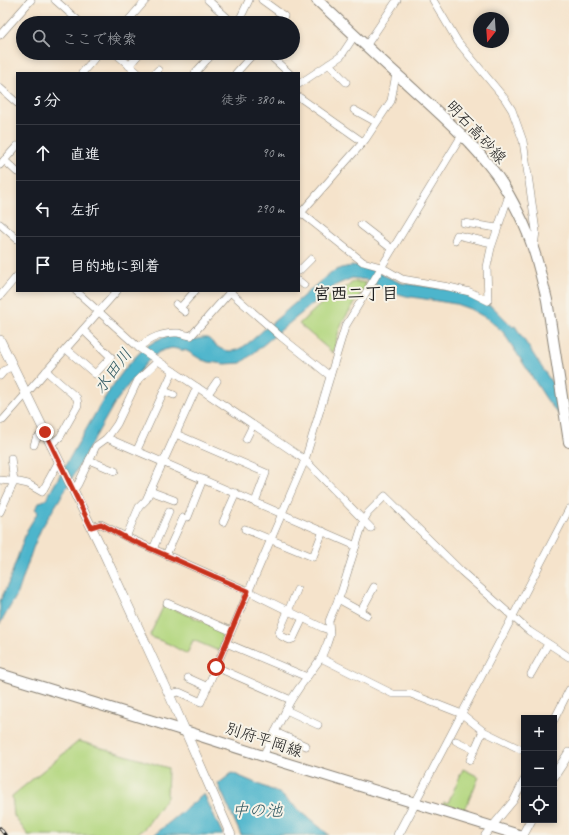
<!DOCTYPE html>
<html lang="ja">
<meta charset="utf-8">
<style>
:root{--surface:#171b24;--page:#242831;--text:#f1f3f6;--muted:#9ea1a6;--line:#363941}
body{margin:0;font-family:Caveat,"Klee One",sans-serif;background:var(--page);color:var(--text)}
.controls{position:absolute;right:12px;bottom:12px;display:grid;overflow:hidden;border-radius:0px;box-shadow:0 2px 6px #0003}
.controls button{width:36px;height:36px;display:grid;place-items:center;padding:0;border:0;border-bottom:1px solid var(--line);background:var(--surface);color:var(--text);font:20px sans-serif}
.compass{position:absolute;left:473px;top:12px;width:36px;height:36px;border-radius:50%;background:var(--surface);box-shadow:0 2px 6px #0003;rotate:197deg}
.stop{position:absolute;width:12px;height:12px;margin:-9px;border:3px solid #c8321e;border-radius:50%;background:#fff}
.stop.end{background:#c8321e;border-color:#fff;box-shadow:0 1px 4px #0008}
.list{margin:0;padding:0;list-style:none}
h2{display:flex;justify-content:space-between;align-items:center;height:52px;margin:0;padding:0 16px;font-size:17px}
h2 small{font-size:13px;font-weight:400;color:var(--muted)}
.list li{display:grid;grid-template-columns:26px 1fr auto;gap:12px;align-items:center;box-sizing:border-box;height:56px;padding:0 16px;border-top:1px solid var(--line)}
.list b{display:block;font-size:15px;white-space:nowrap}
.list em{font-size:13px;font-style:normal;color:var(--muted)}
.icon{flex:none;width:22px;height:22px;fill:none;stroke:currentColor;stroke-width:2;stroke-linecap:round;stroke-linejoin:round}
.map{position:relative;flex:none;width:569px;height:835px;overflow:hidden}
.search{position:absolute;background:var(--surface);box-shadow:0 2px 6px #0003;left:16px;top:16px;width:284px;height:44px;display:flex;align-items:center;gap:10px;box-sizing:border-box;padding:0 14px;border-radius:22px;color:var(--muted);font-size:15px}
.panel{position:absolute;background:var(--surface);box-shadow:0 2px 6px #0003;left:16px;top:72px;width:284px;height:220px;border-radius:0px}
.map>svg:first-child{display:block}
</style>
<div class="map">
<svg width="569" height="835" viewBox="0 0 569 835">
<rect width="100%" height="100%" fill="#f7f3e8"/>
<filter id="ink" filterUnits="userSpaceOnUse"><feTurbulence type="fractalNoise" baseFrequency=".025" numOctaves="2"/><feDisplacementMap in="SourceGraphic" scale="8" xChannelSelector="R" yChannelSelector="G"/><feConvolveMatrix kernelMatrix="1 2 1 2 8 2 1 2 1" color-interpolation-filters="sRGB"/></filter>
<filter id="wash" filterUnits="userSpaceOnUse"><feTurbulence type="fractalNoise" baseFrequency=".012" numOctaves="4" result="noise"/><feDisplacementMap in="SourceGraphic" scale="16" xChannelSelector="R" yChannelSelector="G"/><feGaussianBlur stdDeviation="0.9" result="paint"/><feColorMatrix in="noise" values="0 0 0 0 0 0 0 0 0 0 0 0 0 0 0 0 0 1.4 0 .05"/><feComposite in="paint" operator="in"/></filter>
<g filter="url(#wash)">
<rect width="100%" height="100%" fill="#f5e3cb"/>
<g fill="#b4d780" stroke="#687a4e">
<polygon points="353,282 360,282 366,283 365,287 343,321 339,331 333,353 299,324 330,296 339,290 347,287"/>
<polygon points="164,605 226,631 227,633 219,651 193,640 187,654 169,644 151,637 150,635"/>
<polygon points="79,741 168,768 167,797 145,828 135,835 28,835 14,816 12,796"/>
<polygon points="463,769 479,777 464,811 474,817 442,808 444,802 448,803"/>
</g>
<g fill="#4db5cc" stroke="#346874">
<path d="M357,265L372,270L401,283L458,291L475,297L495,309L513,327L515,326L552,383L569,407V423L559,415L547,400L503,332L488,319L470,309L456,304L406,296L389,291L367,280L352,278L336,285L281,330L250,356L241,363L225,364L209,362L202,360L187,351L172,348L164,350L159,352L148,361L132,380L114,404L64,492L41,529L33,548L18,593L0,624V601L8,584L27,530L38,512L35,509L40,502L45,500L47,498C58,478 69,459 80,440C97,411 133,341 169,336C177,335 184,340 192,340C197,340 202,337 207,338C210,339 212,342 214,344C222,351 230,353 239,349C250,344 262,330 272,323L330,273L341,268Z"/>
<polygon points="232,773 279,793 329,835 241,835 218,784"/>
<polygon points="204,794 223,835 154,835"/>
</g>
</g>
<g filter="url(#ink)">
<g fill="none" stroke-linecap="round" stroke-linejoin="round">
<g stroke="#888074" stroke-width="8">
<g id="minor">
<polyline points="55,0 81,23"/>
<polyline points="208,0 233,23"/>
<polyline points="262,0 284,16 278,23"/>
<polyline points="433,0 458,42 505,99 512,110 523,141 529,182 536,231 534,247"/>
<polyline points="126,23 146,0"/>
<polyline points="238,23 249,0"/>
<polyline points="0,35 31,0"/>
<polyline points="366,46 397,0"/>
<polyline points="115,53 138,73"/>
<polyline points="201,53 208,59"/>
<polyline points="267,53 289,73"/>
<polyline points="329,64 346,82"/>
<polyline points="129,66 140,53"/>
<polyline points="82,73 99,53"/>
<polyline points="155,73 158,70"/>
<polyline points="195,73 213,53"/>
<polyline points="236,73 254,53"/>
<polyline points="299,84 341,56 355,35"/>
<polyline points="0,88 17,103"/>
<polyline points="299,97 363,142"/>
<polyline points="354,110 376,122"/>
<polyline points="4,160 17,172"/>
<polyline points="0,165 17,146"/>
<polyline points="299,211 363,262 381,267 402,279 449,287 470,292 488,301 487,267 491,248 509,195"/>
<polyline points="299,215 365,140 391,101 396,74"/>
<polyline points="464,223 497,228"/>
<polyline points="0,224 17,239"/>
<polyline points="361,225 392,249"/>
<polyline points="455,240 457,235 492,243"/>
<polyline points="299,271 311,259"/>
<polyline points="299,281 304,285"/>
<polyline points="76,291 139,348 298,455 305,460 371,528"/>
<polyline points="229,291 280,336 330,376"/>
<polyline points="0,296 17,276"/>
<polyline points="176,304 185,312"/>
<polyline points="180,308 195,291"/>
<path d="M139,348C148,338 165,332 178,333C182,334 186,335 191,336L231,291"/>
<polyline points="66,349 95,374 111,357 83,330"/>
<polyline points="46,371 77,398 78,405 60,437 51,444"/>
<polyline points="0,376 5,370 13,366"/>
<polyline points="164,391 174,395"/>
<polyline points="208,394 217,381"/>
<polyline points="0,421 3,420 117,291"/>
<polyline points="176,434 266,473 255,502"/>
<polyline points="107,438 356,546"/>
<polyline points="246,439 253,425"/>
<polyline points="34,445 36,439 45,432"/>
<polyline points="137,450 173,371"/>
<polyline points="89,460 115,471"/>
<polyline points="0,480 19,482 28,484 42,492 59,461"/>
<polyline points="74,490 78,484 96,446 107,438 117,424 128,401 138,380 158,361"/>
<polyline points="150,491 174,500"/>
<polyline points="0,512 14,482 11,458"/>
<polyline points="188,517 203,479"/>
<polyline points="223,522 236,493"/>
<polyline points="91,527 101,524 126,537 248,591 323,628 329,630"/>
<polyline points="245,529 313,557 323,531"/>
<polyline points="126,537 139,507 146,500 197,387"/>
<polyline points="153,549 169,512"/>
<polyline points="166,555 183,518"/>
<polyline points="297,590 279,632 281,636 290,640 293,639 303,618"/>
<polyline points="338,599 367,615"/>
<polyline points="167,603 231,631"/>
<polyline points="361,611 374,587"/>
<polyline points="226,643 307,677"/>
<polyline points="321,658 393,694 411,694 462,714 483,731 524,751"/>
<polyline points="216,667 291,700"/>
<polyline points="531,674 548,644"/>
<polyline points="188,678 208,687"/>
<polyline points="169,694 179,692 201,702 305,460 345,327 462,135"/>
<polyline points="286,710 318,725"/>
<polyline points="554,720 569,690"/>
<polyline points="275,732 306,746"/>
<polyline points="456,741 475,750"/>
<polyline points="263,756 291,700 299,688 321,658 327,644 330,635 329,621 331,616 341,593 364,520 368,513 385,496 461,571 529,631 569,657"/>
<polyline points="470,760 483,731"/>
<polyline points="415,803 569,509"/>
<polyline points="485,835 514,800 524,780"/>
</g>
</g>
<g stroke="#888074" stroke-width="10">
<g id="tertiary">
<polyline points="0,340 101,547 169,694 231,835"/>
<polyline points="554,776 569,753"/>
<polyline points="398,835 415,803"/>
<polyline points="523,835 531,820"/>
</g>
</g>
<g stroke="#888074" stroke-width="12">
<g id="secondary">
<path d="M317,0C345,26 373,53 401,78C433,108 468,137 495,173C504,185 512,200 519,214C533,241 540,271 547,300L569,442"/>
<polyline points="0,674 185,731 263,756 519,835"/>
</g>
</g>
<use href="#minor" stroke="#fff" stroke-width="7"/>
<use href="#tertiary" stroke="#fff" stroke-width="9"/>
<use href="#secondary" stroke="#fff" stroke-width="10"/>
<g stroke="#1c1c1c" stroke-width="3.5">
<polyline id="rail" points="0,828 5,835"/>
</g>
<use href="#rail" stroke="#f7f3e8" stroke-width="2" stroke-dasharray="6" stroke-linecap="butt"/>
</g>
</g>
<g fill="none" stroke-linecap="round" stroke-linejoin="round" filter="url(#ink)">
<polyline stroke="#c8321e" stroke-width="5" points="45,432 91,527 101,524 126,538 248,591 216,667"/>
</g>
<g text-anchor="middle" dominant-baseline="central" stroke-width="4" stroke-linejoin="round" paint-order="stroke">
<g font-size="16" fill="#1c1c1c" stroke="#f7f3e8">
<text transform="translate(476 132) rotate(47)">明石高砂線</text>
<text transform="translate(264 740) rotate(18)">別府平岡線</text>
</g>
<g font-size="17" font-weight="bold" fill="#1c1c1c" stroke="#f7f3e8">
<text x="356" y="293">宮西二丁目</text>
</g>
<g font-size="17" font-style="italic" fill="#305962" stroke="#f7f3e8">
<text transform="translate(113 371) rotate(-53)">水田川</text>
<text x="257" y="810">中の池</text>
</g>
</g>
</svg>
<div class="controls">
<button>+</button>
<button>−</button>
<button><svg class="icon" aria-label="locate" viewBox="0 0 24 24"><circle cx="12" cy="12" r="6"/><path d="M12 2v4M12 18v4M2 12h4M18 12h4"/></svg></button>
</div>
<svg class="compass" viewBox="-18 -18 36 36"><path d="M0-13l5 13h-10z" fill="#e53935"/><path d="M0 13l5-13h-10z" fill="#9ea1a6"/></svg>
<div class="stop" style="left:216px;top:667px"></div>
<div class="stop end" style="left:45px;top:432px"></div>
<div class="search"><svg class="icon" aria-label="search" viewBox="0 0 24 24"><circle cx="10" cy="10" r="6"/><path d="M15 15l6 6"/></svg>ここで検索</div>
<section class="panel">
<h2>5 分<small>徒歩 · 380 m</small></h2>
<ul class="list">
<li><svg class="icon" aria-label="ahead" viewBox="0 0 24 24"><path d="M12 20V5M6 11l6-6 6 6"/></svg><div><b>直進</b></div><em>90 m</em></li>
<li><svg class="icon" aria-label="left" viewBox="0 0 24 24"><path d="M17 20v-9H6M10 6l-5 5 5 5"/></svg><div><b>左折</b></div><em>290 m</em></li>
<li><svg class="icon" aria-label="arrive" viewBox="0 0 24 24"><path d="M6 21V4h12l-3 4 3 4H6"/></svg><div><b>目的地に到着</b></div></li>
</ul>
</section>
</div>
